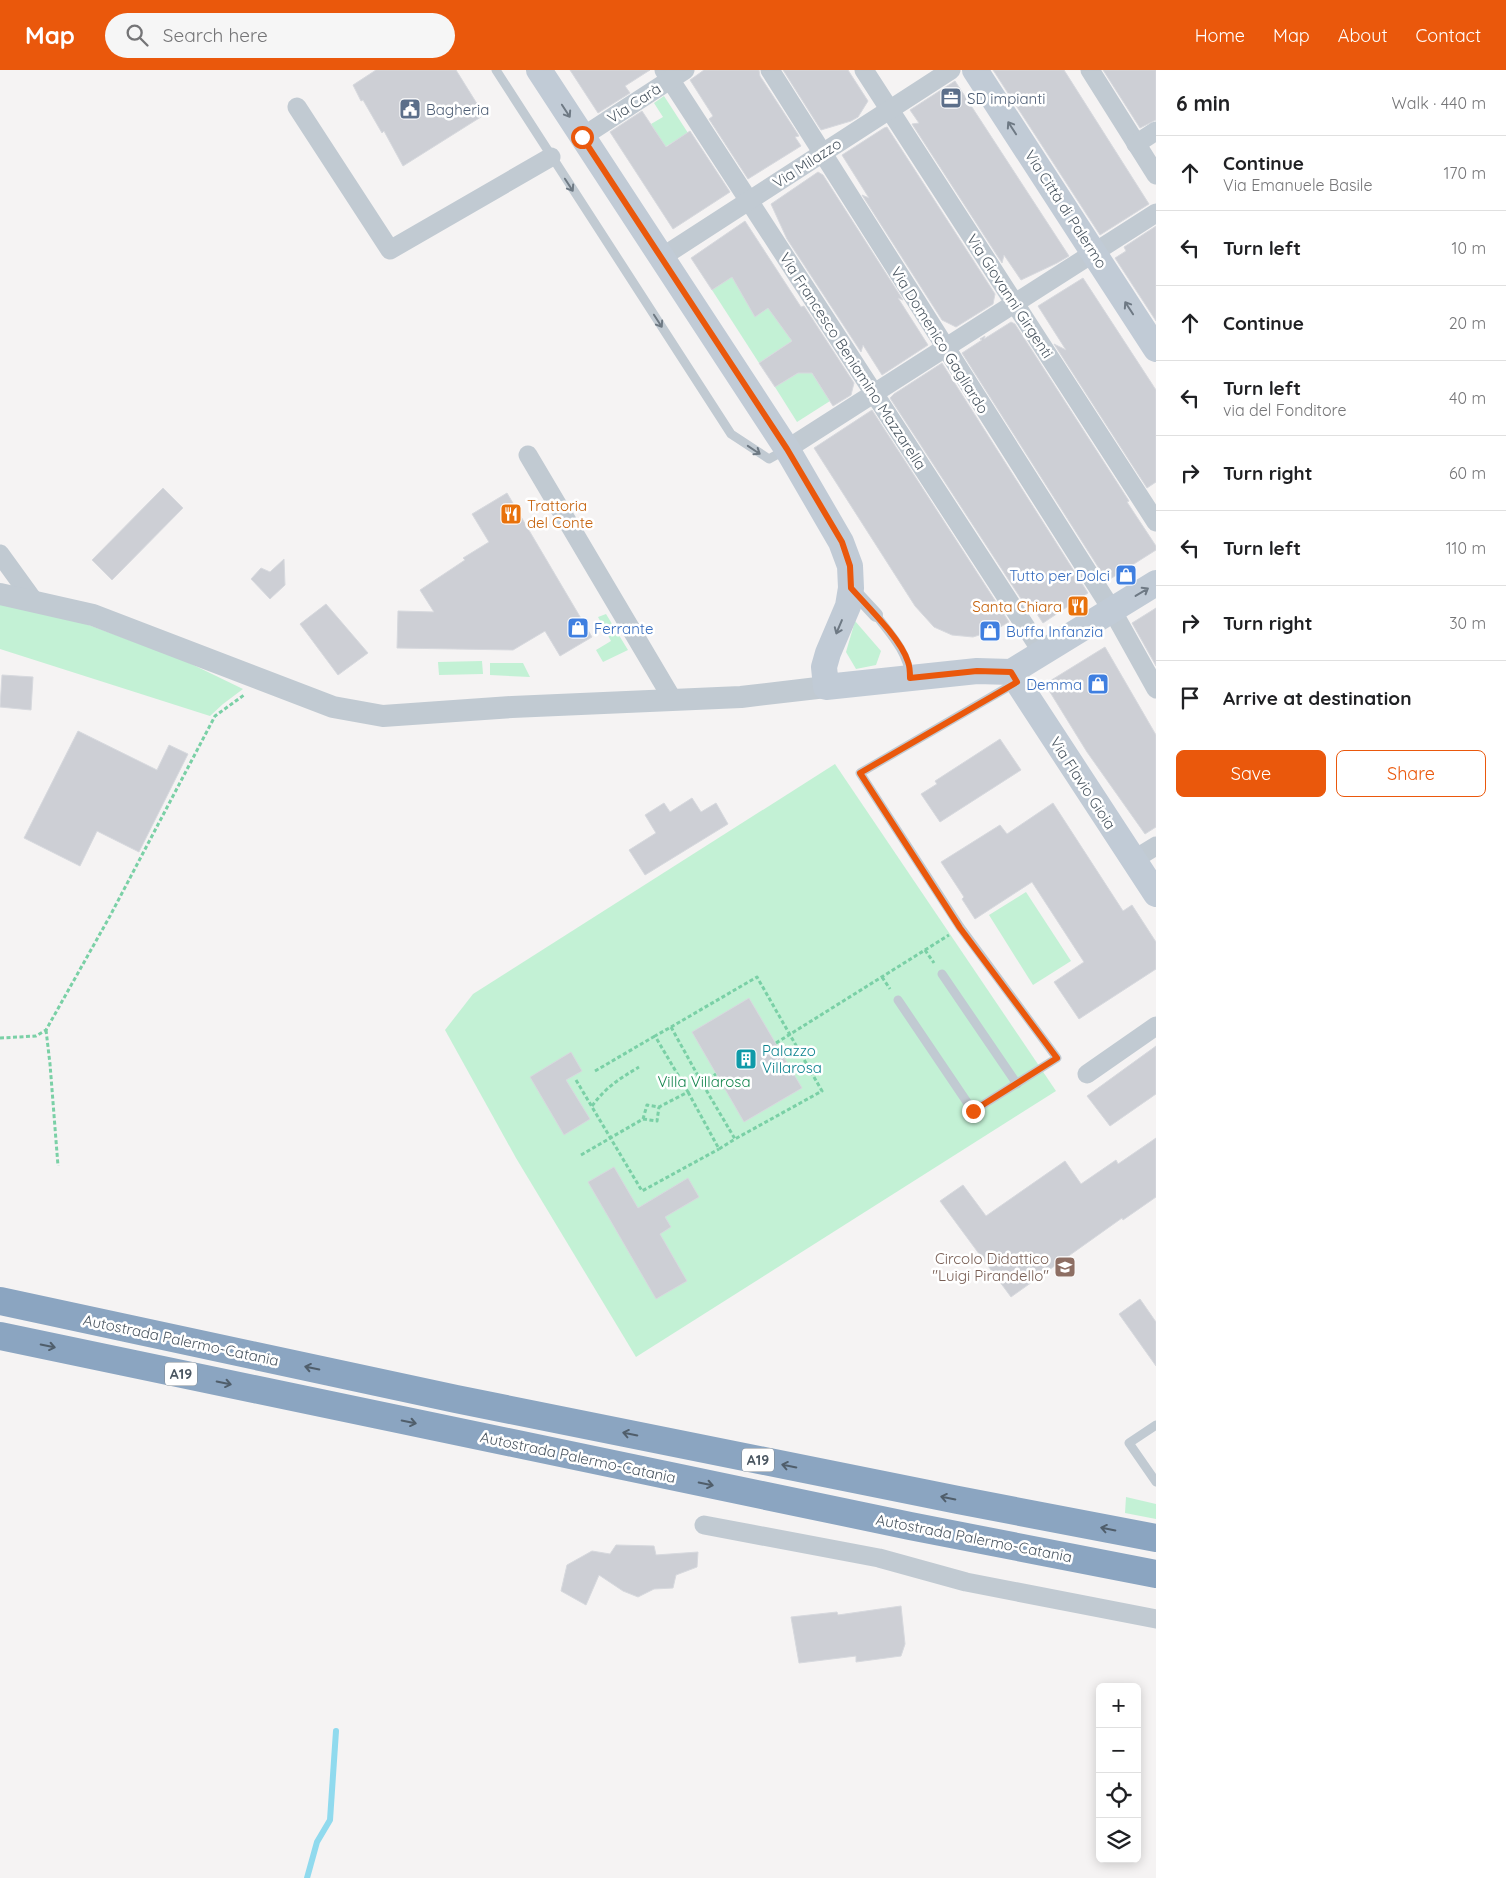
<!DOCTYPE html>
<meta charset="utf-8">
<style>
:root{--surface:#fff;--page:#f6f6f6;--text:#202124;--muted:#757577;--line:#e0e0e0;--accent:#ea580c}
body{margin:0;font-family:Quicksand,sans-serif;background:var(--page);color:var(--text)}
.controls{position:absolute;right:15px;bottom:15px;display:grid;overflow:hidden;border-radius:8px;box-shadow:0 2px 12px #0003}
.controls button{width:45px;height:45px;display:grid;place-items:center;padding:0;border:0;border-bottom:1px solid var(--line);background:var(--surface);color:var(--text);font:25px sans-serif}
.stop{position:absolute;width:15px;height:15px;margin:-11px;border:4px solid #ea580c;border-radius:50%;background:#fff}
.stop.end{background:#ea580c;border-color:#fff;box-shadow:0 1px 5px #0008}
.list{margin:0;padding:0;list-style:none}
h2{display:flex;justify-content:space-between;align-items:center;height:65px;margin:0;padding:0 20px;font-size:21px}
h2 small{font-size:16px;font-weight:400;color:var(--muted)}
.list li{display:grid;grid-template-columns:32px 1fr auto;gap:15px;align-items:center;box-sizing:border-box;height:75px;padding:0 20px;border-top:1px solid var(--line)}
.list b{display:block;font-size:19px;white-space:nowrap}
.list p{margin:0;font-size:16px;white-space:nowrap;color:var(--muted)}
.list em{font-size:16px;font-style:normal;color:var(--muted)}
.actions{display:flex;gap:10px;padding:15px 20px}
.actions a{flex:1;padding:11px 0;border:1px solid var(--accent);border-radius:8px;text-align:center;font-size:18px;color:var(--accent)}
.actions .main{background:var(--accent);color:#fff}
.icon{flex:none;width:28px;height:28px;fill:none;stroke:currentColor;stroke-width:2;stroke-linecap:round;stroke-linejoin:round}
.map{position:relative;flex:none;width:1156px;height:1808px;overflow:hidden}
header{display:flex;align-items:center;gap:30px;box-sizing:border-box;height:70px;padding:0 25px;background:var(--accent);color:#fff}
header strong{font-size:24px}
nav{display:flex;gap:28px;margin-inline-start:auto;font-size:18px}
.search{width:350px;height:45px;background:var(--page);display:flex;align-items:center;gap:12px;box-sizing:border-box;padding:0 18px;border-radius:28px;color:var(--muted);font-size:19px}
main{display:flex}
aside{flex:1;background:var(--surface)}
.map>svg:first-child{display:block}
</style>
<header>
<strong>Map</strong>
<div class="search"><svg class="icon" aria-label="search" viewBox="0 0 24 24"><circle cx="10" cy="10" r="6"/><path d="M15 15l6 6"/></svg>Search here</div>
<nav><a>Home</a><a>Map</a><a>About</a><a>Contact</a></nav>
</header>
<main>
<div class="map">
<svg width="1156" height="1808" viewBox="0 0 1156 1808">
<rect width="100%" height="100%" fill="#f5f3f3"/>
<g fill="#c3f1d5">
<polygon points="664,26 688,63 665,77 651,54 663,47 654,33"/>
<polygon points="744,198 792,271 759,293 712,220"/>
<polygon points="808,297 830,331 797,352 775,317"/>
<polygon points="0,531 56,543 181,589 243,619 223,634 210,646 0,579"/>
<polygon points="606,544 628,580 603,592 596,580 611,571 598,547"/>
<polygon points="855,551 881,581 876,595 856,599 846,582"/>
<polygon points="482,591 483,604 439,605 438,592"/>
<polygon points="490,593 523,593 530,607 490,605"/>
<polygon points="835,694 1056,1021 636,1287 516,1088 445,960 473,924"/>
<polygon points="1026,822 1071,891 1033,915 989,845"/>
<polygon points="1126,1427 1156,1434 1156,1449 1125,1443"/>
</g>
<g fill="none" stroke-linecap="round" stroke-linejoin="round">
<polyline stroke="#90daee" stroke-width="6" points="307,1808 317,1772 330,1750 336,1661"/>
</g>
<g fill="#cdcfd5" stroke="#d7d9de">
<polygon points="376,0 456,0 484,45 403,96 384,61 382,63 363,30 361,31 353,15"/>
<polygon points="570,0 650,0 625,16 630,23 598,43"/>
<polygon points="704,0 759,0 760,6 799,66 795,67 801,76 748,109 709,49 713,46 690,10"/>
<polygon points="783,0 848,0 868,31 858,47 851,51 821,60"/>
<polygon points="993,0 1064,0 1149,134 1100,165"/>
<polygon points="1103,0 1156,0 1156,50 1140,58"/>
<polygon points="955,11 1069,186 1057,193 1021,210 1004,185 1002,193 912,54 919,53 910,40"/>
<polygon points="642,41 666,77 690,61 730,122 673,159 610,62"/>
<polygon points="887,57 995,224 993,234 956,257 942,250 862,125 869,128 842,85 884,58"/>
<polygon points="818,102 823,105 903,230 898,228 928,275 882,305 863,275 861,282 787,169 771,134"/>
<polygon points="745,151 801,237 804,236 854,313 851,325 833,336 812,303 798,303 775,317 759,293 792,271 768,238 755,247 732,207 712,220 691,188"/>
<polygon points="1156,156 1156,251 1115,188 1126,181 1124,177"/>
<polygon points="1083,208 1156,320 1156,412 1147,418 1054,274 1066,280 1038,236"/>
<polygon points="1011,252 1015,254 1129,431 1127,432 1156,476 1156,480 1107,511 962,283 982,270 980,269 985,266 984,269"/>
<polygon points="942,293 1088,523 1043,553 1033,538 1029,541 890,328 894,324"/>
<polygon points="872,340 1009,552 995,560 973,567 952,565 934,557 915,536 814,378"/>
<polygon points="163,418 183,438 112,510 92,490"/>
<polygon points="507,423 592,567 560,586 545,561 513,580 397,578 398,541 434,542 420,520 465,490 463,488 489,472 472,444"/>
<polygon points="284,489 285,515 270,529 251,509 261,498 270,502"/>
<polygon points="326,534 368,583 338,605 300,554"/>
<polygon points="1156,538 1156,596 1132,553"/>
<polygon points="1105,577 1156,665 1156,757 1145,764 1087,682 1045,614"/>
<polygon points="2,605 33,607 31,640 0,637"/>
<polygon points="78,661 157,700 169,675 188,684 139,782 97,761 80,796 24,768"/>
<polygon points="1000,669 1021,700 940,752 921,724 937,714 935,711"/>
<polygon points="692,728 701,742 716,733 728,754 645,805 629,780 656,763 645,745 664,733 670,742"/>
<polygon points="1053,733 1123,841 1132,835 1156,872 1156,899 1079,949 1054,912 1084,892 1032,812 975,849 962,829 964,827 941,792 1000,755 1007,764"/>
<polygon points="749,928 802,1018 744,1052 692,962"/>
<polygon points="1156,976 1156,1024 1110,1056 1087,1026"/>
<polygon points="571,982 582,1001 566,1010 590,1049 564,1065 530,1007"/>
<polygon points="1156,1068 1156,1127 1123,1150 1122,1148 1011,1227 940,1131 963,1115 986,1146 1065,1091 1081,1114 1116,1090 1118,1094"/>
<polygon points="614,1097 638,1138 688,1108 699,1127 665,1147 671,1157 660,1164 687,1211 656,1229 588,1112"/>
<polygon points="1140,1229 1156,1252 1156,1296 1119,1244"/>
<polygon points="616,1475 654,1476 656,1485 698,1482 697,1497 676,1505 673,1518 654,1519 638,1527 623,1521 599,1505 586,1535 561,1521 567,1495 592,1481 610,1484"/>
<polygon points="901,1536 905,1574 901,1586 856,1592 856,1586 799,1593 791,1547 837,1542 838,1545"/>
</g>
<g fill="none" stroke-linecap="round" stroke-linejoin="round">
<g stroke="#7ad0a6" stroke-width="3" stroke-dasharray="4 2.5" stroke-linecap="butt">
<polyline points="925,880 934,893"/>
<polyline points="882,907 890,919"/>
<polyline points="671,957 757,907 822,1021 735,1069"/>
<polyline points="46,960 50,994 58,1096"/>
<polyline points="0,968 36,966 46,960 110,846 215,646 244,625"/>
<polyline points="776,973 949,865"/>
<polyline points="595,1001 655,966"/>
<polyline points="576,1010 642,1121 719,1079"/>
<polyline points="688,1022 719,1079 735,1069 702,1013"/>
<path d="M592,1036C606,1017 619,1009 639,997"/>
<polyline points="643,1049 657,1051 659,1037"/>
<polyline points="581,1085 643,1049 647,1035 659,1037 688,1022 655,966 671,957 702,1013 716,1004"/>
</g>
<g stroke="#c1cad2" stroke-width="9">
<polyline points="496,0 731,364 769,389 785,380"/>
<path d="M876,545C891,565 907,581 910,606"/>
<polyline points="942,904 1017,1014"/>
<polyline points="898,930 973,1041 1057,988 960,857 860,703 1015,613"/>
<polyline points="1156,1355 1129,1373 1156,1412"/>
</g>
<polyline stroke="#c1cad2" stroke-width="14" points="851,518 876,545"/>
<g stroke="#c1cad2" stroke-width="19">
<polyline points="664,0 1042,582"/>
<polyline points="770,0 1112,540 1156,619"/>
<polyline points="864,0 1156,452"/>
<polyline points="1090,0 1156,105"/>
<polyline points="297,37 390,180 551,87"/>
<polyline points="582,67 685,0"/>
<polyline points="1136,74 1156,61"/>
<polyline points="662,187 951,0"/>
<polyline points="787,379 1156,143"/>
<polyline points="528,385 673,630"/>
<polyline points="0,484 34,531"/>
<polyline points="1133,790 1156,776"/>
<polyline points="1087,1004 1156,956"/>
<polyline points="704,1455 879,1488 966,1512 1156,1549"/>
</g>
<polyline stroke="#c1cad2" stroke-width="22" points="0,524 93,545 333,637 383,646 512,637 741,627 826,617"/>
<g stroke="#c1cbd6" stroke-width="26">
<polyline points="539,0 787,379 841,472 850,496 851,518 848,536 828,583 824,597 826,617 977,601 1011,602"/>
<polyline points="975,0 1156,279"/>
<polyline points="1011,602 1156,824"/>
<polyline points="1011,602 1156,513"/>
</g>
<g stroke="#8ba5c1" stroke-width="28">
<polyline points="0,1231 456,1329 958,1430 1156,1468"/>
<polyline points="0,1266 910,1456 1156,1504"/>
</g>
</g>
<defs><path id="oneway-shaft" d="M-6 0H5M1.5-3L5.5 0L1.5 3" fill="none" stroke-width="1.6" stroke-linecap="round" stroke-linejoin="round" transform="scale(1.25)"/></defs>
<g stroke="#6e7984">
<use href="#oneway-shaft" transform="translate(566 41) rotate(57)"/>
<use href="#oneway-shaft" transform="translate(1012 58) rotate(-123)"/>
<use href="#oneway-shaft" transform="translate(1129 238) rotate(-123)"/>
<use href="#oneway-shaft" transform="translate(1142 522) rotate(-31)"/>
<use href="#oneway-shaft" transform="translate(839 557) rotate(113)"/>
</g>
<g stroke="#6e7983">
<use href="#oneway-shaft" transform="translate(569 115) rotate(57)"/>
<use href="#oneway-shaft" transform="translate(658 251) rotate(57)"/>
<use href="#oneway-shaft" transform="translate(754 380) rotate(34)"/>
</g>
<g stroke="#505e6b">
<use href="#oneway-shaft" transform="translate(48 1276) rotate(12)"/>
<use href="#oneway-shaft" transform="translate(312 1298) rotate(-168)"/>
<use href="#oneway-shaft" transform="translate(224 1313) rotate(12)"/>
<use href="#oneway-shaft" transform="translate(409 1352) rotate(12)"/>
<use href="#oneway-shaft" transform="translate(630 1364) rotate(-169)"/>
<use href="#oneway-shaft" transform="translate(789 1396) rotate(-169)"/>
<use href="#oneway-shaft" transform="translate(706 1414) rotate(12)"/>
<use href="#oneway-shaft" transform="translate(948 1428) rotate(-169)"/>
<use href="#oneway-shaft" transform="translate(1108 1459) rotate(-169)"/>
</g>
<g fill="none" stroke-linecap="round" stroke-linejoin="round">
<path stroke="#ea580c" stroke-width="6" d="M582,67L787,379L842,472L850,496L851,518C868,537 901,569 908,592C910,597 910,603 910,608L977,601L1011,602L1017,612L860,703L960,858L1057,988L973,1041"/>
</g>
<defs>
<g id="office-square" transform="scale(1.125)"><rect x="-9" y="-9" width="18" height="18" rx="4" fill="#5c6f8a" stroke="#fff"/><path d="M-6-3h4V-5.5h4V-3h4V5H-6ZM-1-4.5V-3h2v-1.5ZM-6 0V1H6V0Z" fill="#fff"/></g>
<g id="civic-square" transform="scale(1.125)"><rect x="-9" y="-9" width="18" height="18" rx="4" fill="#5c6f8a" stroke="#fff"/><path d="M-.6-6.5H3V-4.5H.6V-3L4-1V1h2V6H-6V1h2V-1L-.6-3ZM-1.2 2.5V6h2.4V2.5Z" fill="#fff"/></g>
<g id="restaurant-square" transform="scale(1.125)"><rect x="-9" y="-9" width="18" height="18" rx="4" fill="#e8710a" stroke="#fff"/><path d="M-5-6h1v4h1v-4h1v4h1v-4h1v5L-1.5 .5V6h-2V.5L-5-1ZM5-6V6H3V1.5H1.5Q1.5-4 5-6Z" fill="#fff"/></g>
<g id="shop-square" transform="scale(1.125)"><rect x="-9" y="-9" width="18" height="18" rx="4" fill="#3f7fe0" stroke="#fff"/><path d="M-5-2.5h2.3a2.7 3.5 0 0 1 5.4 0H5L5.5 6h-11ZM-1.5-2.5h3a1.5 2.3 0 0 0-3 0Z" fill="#fff"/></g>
<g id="building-square" transform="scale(1.125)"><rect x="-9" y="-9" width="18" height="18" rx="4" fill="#0f9aa8" stroke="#fff"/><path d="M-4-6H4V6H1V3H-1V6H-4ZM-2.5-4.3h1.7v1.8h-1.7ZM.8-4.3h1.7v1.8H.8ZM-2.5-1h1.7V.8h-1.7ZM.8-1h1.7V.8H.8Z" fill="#fff"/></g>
<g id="school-square" transform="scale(1.125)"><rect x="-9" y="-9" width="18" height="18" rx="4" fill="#8d6e63" stroke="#fff"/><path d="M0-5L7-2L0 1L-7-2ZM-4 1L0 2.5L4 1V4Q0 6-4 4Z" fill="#fff"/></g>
</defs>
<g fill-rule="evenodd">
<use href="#office-square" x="951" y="28"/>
<use href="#civic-square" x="410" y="39"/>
<use href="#restaurant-square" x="511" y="444"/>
<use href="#shop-square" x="1126" y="505"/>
<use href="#restaurant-square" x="1078" y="536"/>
<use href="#shop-square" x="578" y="558"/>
<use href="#shop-square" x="990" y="561"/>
<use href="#shop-square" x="1098" y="614"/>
<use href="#building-square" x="746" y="989"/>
<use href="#school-square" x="1065" y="1197"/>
</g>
<g text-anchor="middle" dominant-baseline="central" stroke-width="5" stroke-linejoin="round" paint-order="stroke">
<g fill="#fff" stroke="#808990" stroke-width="1">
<rect x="165" y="1292.5" width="32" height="23" rx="4"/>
<rect x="742" y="1378.5" width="32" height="23" rx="4"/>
</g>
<g font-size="14" font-weight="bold" fill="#4a5661">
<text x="181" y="1304">A19</text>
<text x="758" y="1390">A19</text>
</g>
<g font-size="15" fill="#4e5e75" stroke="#fff" text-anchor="start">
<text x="967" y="28">SD impianti</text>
<text x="426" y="39">Bagheria</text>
</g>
<g font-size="15" fill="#4a5661" stroke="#fff">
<text transform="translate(634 33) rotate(-33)">Via Carà</text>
<text transform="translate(807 93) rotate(-33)">Via Milazzo</text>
<text transform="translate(1066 139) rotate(57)">Via Città di Palermo</text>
<text transform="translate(1010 226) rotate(57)">Via Giovanni Girgenti</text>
<text transform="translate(940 270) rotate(58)">Via Domenico Gagliardo</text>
<text transform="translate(853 291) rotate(57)">Via Francesco Beniamino Mazzarella</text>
<text transform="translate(1083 713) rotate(57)">Via Flavio Gioia</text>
<text transform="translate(181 1270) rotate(12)">Autostrada Palermo-Catania</text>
<text transform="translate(578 1387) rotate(12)">Autostrada Palermo-Catania</text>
<text transform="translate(974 1468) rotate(11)">Autostrada Palermo-Catania</text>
</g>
<g font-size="15" fill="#c56008" stroke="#fff" text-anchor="start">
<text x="527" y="435">Trattoria<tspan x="527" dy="17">del Conte</tspan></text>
<text x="1062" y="536" text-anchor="end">Santa Chiara</text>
</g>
<g font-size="15" fill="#366cbe" stroke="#fff" text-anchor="end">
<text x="1110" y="505">Tutto per Dolci</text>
<text x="594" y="558" text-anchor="start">Ferrante</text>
<text x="1006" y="561" text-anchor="start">Buffa Infanzia</text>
<text x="1082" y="614">Demma</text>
</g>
<g font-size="15" fill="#0d838f" stroke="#fff" text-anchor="start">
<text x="762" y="980">Palazzo<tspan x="762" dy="17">Villarosa</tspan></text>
</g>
<g font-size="15" fill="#17864f" stroke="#fff">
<text x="704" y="1011">Villa Villarosa</text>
</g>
<g font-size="15" fill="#785e54" stroke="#fff" text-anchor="end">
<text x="1049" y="1188">Circolo Didattico<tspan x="1049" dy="17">"Luigi Pirandello"</tspan></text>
</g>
</g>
</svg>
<div class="controls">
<button>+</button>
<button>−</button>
<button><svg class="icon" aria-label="locate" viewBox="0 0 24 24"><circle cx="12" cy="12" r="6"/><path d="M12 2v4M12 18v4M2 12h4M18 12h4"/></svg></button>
<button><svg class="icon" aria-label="layers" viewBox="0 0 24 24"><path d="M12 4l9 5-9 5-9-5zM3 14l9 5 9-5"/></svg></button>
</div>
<div class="stop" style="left:582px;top:67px"></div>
<div class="stop end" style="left:973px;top:1041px"></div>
</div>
<aside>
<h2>6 min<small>Walk · 440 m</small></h2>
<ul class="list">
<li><svg class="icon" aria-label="ahead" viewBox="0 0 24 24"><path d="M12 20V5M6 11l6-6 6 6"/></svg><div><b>Continue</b><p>Via Emanuele Basile</p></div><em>170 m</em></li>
<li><svg class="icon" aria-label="left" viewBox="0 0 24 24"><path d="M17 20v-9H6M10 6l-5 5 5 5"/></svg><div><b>Turn left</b></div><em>10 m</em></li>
<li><svg class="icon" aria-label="ahead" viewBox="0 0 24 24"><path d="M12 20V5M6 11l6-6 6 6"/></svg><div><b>Continue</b></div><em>20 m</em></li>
<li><svg class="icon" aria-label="left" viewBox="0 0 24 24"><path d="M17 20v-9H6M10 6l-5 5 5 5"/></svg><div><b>Turn left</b><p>via del Fonditore</p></div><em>40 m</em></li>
<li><svg class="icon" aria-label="right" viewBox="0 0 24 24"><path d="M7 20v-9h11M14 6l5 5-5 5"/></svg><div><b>Turn right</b></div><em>60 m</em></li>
<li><svg class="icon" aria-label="left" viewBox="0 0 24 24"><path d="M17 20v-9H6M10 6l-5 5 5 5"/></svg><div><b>Turn left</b></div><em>110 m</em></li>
<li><svg class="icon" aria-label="right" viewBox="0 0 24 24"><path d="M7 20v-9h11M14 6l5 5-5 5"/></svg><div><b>Turn right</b></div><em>30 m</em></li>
<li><svg class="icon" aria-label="arrive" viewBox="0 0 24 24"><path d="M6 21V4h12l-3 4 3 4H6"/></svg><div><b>Arrive at destination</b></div></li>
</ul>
<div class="actions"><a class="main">Save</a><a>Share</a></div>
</aside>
</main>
